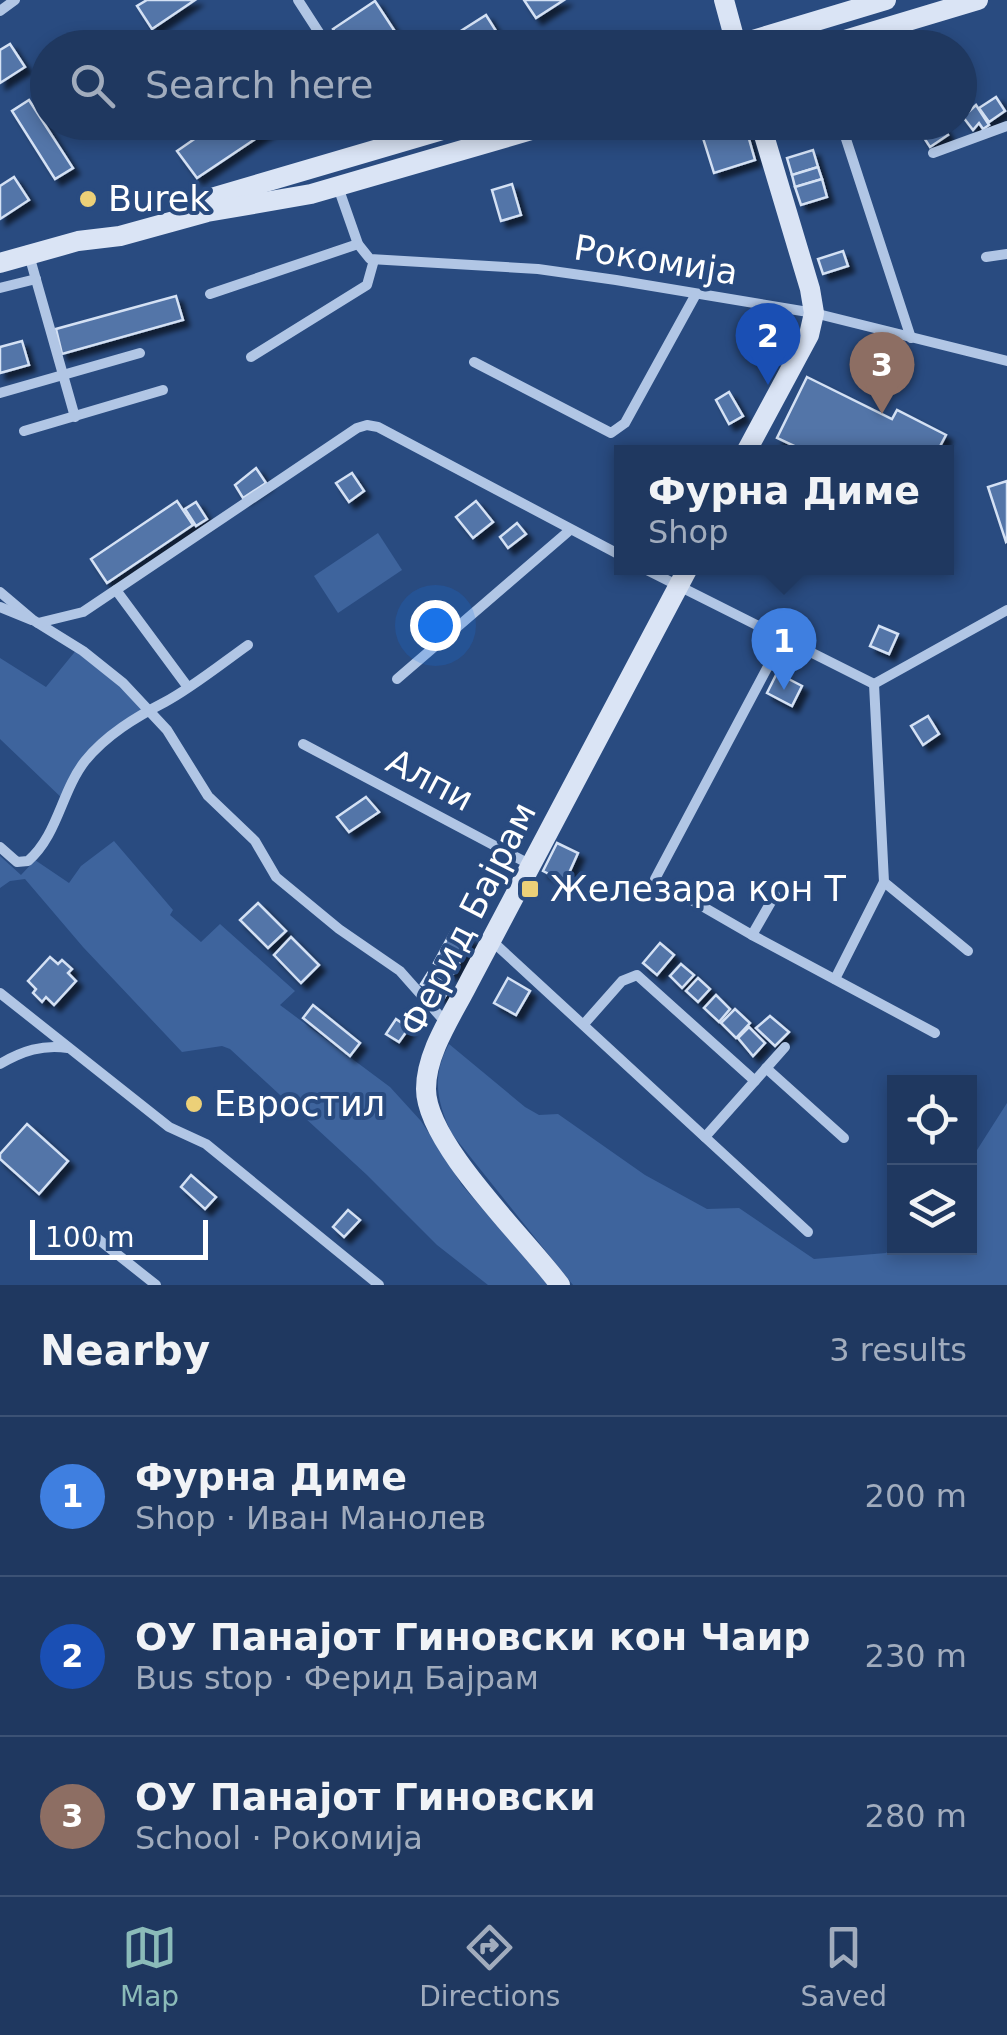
<!DOCTYPE html>
<meta charset="utf-8">
<style>
:root{--surface:#1f3860;--page:#273f66;--text:#f1f3f6;--muted:#a1acbd;--line:#3c5275;--accent:#8bbbb9}
body{margin:0;font-family:"DejaVu Sans",sans-serif;background:var(--page);color:var(--text)}
.controls{position:absolute;right:30px;bottom:30px;display:grid;overflow:hidden;border-radius:0px;box-shadow:0 5px 15px #0003}
.controls button{width:90px;height:90px;display:grid;place-items:center;padding:0;border:0;border-bottom:2px solid var(--line);background:var(--surface);color:var(--text);font:50px sans-serif}
.scale{position:absolute;left:30px;bottom:25px;width:178px;box-sizing:border-box;padding-left:10px;border:5px solid #fff;border-top:0;font-size:28px;line-height:35px;white-space:nowrap;color:#fff;-webkit-text-stroke:8px #294b80;paint-order:stroke}
.you{position:absolute;left:435px;top:625px;width:35px;height:35px;margin:-25px;border:8px solid #fff;border-radius:50%;background:#1a73e8;box-shadow:0 0 0 15px #1a73e833}
.badge{display:grid;place-items:center;width:65px;height:65px;border-radius:50%;background:var(--accent);color:#fff;font-size:32px;font-weight:700}
.pin{position:absolute;translate:-50% -82px;filter:drop-shadow(0 2px 5px #0008)}
.pin::after{content:'';position:absolute;top:52px;width:35px;height:30px;background:inherit;clip-path:polygon(0 0,100% 0,50% 100%)}
.popup{position:absolute;left:614px;top:445px;width:340px;height:130px;box-sizing:border-box;display:grid;place-content:center;border-radius:0px;background:var(--surface);filter:drop-shadow(0 2px 8px #0005);font-size:32px;white-space:nowrap;color:var(--muted)}
.popup b{font-size:38px;color:var(--text)}
.popup::after{content:'';position:absolute;left:50%;top:100%;margin-left:-20px;border:20px solid transparent;border-top-color:var(--surface)}
.list{margin:0;padding:0;list-style:none}
h2{display:flex;justify-content:space-between;align-items:center;height:130px;margin:0;padding:0 40px;font-size:42px}
h2 small{font-size:32px;font-weight:400;color:var(--muted)}
.list li{display:grid;grid-template-columns:65px 1fr auto;gap:30px;align-items:center;box-sizing:border-box;height:160px;padding:0 40px;border-top:2px solid var(--line)}
.list b{display:block;font-size:38px;white-space:nowrap}
.list p{margin:0;font-size:32px;white-space:nowrap;color:var(--muted)}
.list em{font-size:32px;font-style:normal;color:var(--muted)}
.icon{flex:none;width:55px;height:55px;fill:none;stroke:currentColor;stroke-width:2;stroke-linecap:round;stroke-linejoin:round}
.map{position:relative;flex:none;width:1007px;height:1285px;overflow:hidden}
.search{position:absolute;background:var(--surface);box-shadow:0 5px 15px #0003;left:30px;right:30px;top:30px;height:110px;display:flex;align-items:center;gap:25px;box-sizing:border-box;padding:0 35px;border-radius:55px;color:var(--muted);font-size:38px}
.sheet{height:610px;background:var(--surface)}
nav{display:flex;justify-content:space-around;align-items:center;box-sizing:border-box;height:140px;border-top:2px solid var(--line);background:var(--surface);font-size:28px;color:var(--muted)}
nav a{display:grid;justify-items:center;gap:5px}
nav .on{color:var(--accent)}
.map>svg:first-child{display:block}
</style>
<div class="map">
<svg width="1007" height="1285" viewBox="0 0 1007 1285">
<defs>
<filter id="shadow"><feDropShadow dx="6" dy="6" stdDeviation="2.5" flood-color="#0009"/></filter>
</defs>
<rect width="100%" height="100%" fill="#294b80"/>
<g fill="#3e649d">
<polygon points="378,533 402,570 338,613 314,576"/>
<polygon points="78,648 148,708 95,751 65,801 0,739 0,658 46,687"/>
<polygon points="114,841 173,910 170,915 201,942 220,924 295,991 280,1005 390,1087 421,1121 462,1185 548,1285 488,1285 437,1245 367,1175 230,1049 222,1046 182,1052 83,947 25,879 10,881 0,888 0,856 21,875 35,860 69,883 81,866"/>
<path d="M449,1044L525,1107L539,1115L558,1114L645,1175L707,1209L739,1208L814,1259L886,1253L894,1246L970,1248V1161L1007,1103V1285H573L452,1134C437,1102 431,1077 449,1044Z"/>
</g>
<g fill="#5274a8" stroke="#d4e1f4" stroke-width="2.5" filter="url(#shadow)">
<polygon points="147,0 195,0 152,29 137,6"/>
<polygon points="524,0 564,0 536,18"/>
<polygon points="375,1 394,30 366,48 345,48 333,29"/>
<polygon points="486,15 503,42 496,48 445,48 442,43"/>
<polygon points="10,44 25,67 0,83 0,50"/>
<polygon points="996,97 1005,111 989,122 979,108"/>
<polygon points="29,100 73,168 55,179 12,111"/>
<polygon points="976,105 989,125 983,129 979,123 973,130 963,117"/>
<polygon points="219,122 266,122 270,129 197,178 177,151"/>
<polygon points="923,122 939,122 948,135 930,147 917,127"/>
<polygon points="745,125 755,160 714,173 703,138"/>
<polygon points="813,150 818,167 792,175 787,158"/>
<polygon points="818,167 822,179 795,187 792,175"/>
<polygon points="14,177 29,200 0,219 0,186"/>
<polygon points="822,179 827,197 801,205 795,187"/>
<polygon points="512,184 521,215 501,221 492,190"/>
<polygon points="843,251 848,266 823,274 818,259"/>
<polygon points="176,296 183,320 62,354 56,329"/>
<polygon points="22,341 29,365 0,373 0,347"/>
<polygon points="807,377 892,419 897,410 946,435 937,452 807,452 777,438"/>
<polygon points="729,392 743,416 729,424 716,400"/>
<polygon points="256,468 266,483 243,498 235,485"/>
<polygon points="352,473 364,491 349,502 336,483"/>
<polygon points="1007,481 1007,541 1006,542 988,487"/>
<polygon points="177,501 193,525 107,583 91,559"/>
<polygon points="476,501 493,522 473,538 456,517"/>
<polygon points="196,502 207,519 196,526 185,509"/>
<polygon points="517,523 526,534 508,548 500,537"/>
<polygon points="879,626 898,634 889,654 870,646"/>
<polygon points="777,673 802,686 792,706 767,693"/>
<polygon points="928,716 939,734 923,745 911,726"/>
<polygon points="366,797 379,812 349,832 337,817"/>
<polygon points="557,843 578,853 565,882 543,871"/>
<polygon points="258,903 286,931 268,948 240,920"/>
<polygon points="452,930 472,940 453,974 434,963"/>
<polygon points="291,937 319,965 301,983 274,955"/>
<polygon points="660,943 674,955 657,975 643,963"/>
<polygon points="50,957 58,964 62,960 72,969 68,973 76,981 54,1005 46,997 42,1002 33,993 36,989 28,981"/>
<polygon points="681,964 694,975 682,988 670,976"/>
<polygon points="428,973 451,987 444,998 421,984"/>
<polygon points="508,978 530,991 516,1015 494,1003"/>
<polygon points="698,978 710,989 698,1002 686,991"/>
<polygon points="716,995 730,1009 719,1022 704,1008"/>
<polygon points="313,1005 360,1043 350,1056 303,1018"/>
<polygon points="735,1009 750,1023 736,1038 721,1023"/>
<polygon points="770,1016 789,1032 775,1046 756,1028"/>
<polygon points="396,1019 409,1028 399,1042 386,1034"/>
<polygon points="749,1027 765,1043 753,1056 738,1038"/>
<polygon points="27,1124 68,1161 39,1194 0,1159 0,1154"/>
<polygon points="191,1175 216,1197 205,1209 181,1187"/>
<polygon points="348,1210 360,1220 344,1237 333,1227"/>
</g>
<g fill="none" stroke-linecap="round" stroke-linejoin="round">
<g stroke="#b1c6e5" stroke-width="10">
<polyline points="298,0 329,48"/>
<polyline points="0,11 15,0"/>
<polyline points="845,136 911,338"/>
<polyline points="933,153 1007,126"/>
<polyline points="338,187 358,244 370,259 538,269 616,280 814,313 1007,361"/>
<polyline points="29,255 75,417"/>
<polyline points="986,257 1007,254"/>
<polyline points="0,288 36,279"/>
<polyline points="210,294 358,244"/>
<polyline points="251,357 367,285 374,260"/>
<polyline points="474,362 611,433 625,423 696,294"/>
<polyline points="0,393 140,353"/>
<polyline points="24,431 163,390"/>
<polyline points="643,568 874,684"/>
<polyline points="116,590 187,686"/>
<polyline points="0,592 33,620 83,651 123,683 167,730 208,796 255,841 276,877 339,929 400,971 447,1024"/>
<polyline points="0,607 32,620"/>
<polyline points="38,623 83,612 357,428 367,425 378,427 622,556"/>
<polyline points="782,640 655,879 752,935 935,1033"/>
<polyline points="397,679 570,530"/>
<polyline points="874,684 884,882 968,951"/>
<polyline points="874,684 1007,610"/>
<polyline points="303,744 531,865"/>
<path d="M0,847L17,862L28,861C58,835 61,792 85,761C106,735 136,717 165,702C190,689 224,662 248,645"/>
<polyline points="752,935 775,895"/>
<polyline points="492,941 808,1232"/>
<polyline points="835,979 884,882"/>
<polyline points="0,993 169,1127 206,1144 379,1285"/>
<polyline points="584,1024 622,981 637,975 755,1081"/>
<path d="M0,1064C22,1051 43,1044 68,1048"/>
<polyline points="766,1068 844,1138"/>
<polyline points="705,1137 785,1047"/>
<polyline points="88,1231 156,1285"/>
</g>
<g stroke="#dae4f5" stroke-width="20">
<polyline points="724,0 737,48"/>
<polyline points="726,48 886,0"/>
<polyline points="818,48 978,0"/>
<polyline points="194,203 470,122"/>
<polyline points="0,263 78,241 120,236 207,212 311,194 559,122"/>
<polyline points="746,452 809,335 814,313 810,289 760,122"/>
<path d="M560,1285C526,1239 426,1144 426,1089C426,1052 453,1014 469,982L688,568"/>
</g>
</g>
<g fill="#ecd078" stroke="#294b80" stroke-width="4">
<circle cx="88" cy="199" r="10"/>
<rect x="520" y="879" width="20" height="20" rx="5"/>
<circle cx="194" cy="1104" r="10"/>
</g>
<g text-anchor="middle" dominant-baseline="central" stroke-width="8" stroke-linejoin="round" paint-order="stroke">
<g font-size="35" fill="#fff" stroke="#294b80" text-anchor="start">
<text x="108" y="199">Burek</text>
<text x="550" y="889">Железара кон Т</text>
<text x="214" y="1104">Евростил</text>
</g>
<g font-size="35" fill="#fff" stroke="#294b80">
<text transform="translate(656 260) rotate(9)">Рокомија</text>
<text transform="translate(430 780) rotate(28)">Алпи</text>
<text transform="translate(468 919) rotate(-63)">Ферид Бајрам</text>
</g>
</g>
</svg>
<div class="controls">
<button><svg class="icon" aria-label="locate" viewBox="0 0 24 24"><circle cx="12" cy="12" r="6"/><path d="M12 2v4M12 18v4M2 12h4M18 12h4"/></svg></button>
<button><svg class="icon" aria-label="layers" viewBox="0 0 24 24"><path d="M12 4l9 5-9 5-9-5zM3 14l9 5 9-5"/></svg></button>
</div>
<div class="scale">100 m</div>
<div class="you"></div>
<div class="pin badge" style="left:784px;top:690px;background:#3f7fe0">1</div>
<div class="popup"><b>Фурна Диме</b>Shop</div>
<div class="pin badge" style="left:768px;top:385px;background:#1a4fb4">2</div>
<div class="pin badge" style="left:882px;top:414px;background:#8d6e63">3</div>
<div class="search"><svg class="icon" aria-label="search" viewBox="0 0 24 24"><circle cx="10" cy="10" r="6"/><path d="M15 15l6 6"/></svg>Search here</div>
</div>
<section class="sheet">
<h2>Nearby<small>3 results</small></h2>
<ul class="list">
<li><span class="badge" style="background:#3f7fe0">1</span><div><b>Фурна Диме</b><p>Shop · Иван Манолев</p></div><em>200 m</em></li>
<li><span class="badge" style="background:#1a4fb4">2</span><div><b>ОУ Панајот Гиновски кон Чаир</b><p>Bus stop · Ферид Бајрам</p></div><em>230 m</em></li>
<li><span class="badge" style="background:#8d6e63">3</span><div><b>ОУ Панајот Гиновски</b><p>School · Рокомија</p></div><em>280 m</em></li>
</ul>
</section>
<nav>
<a class="on"><svg class="icon" aria-label="map" viewBox="0 0 24 24"><path d="M3 6l6-2 6 2 6-2v14l-6 2-6-2-6 2zM9 4v14M15 6v14"/></svg>Map</a>
<a><svg class="icon" aria-label="directions" viewBox="0 0 24 24"><path d="M12 3l9 9-9 9-9-9zM9 14v-3h6M13 9l2 2-2 2"/></svg>Directions</a>
<a><svg class="icon" aria-label="saved" viewBox="0 0 24 24"><path d="M7 4h10v16l-5-4-5 4z"/></svg>Saved</a>
</nav>
